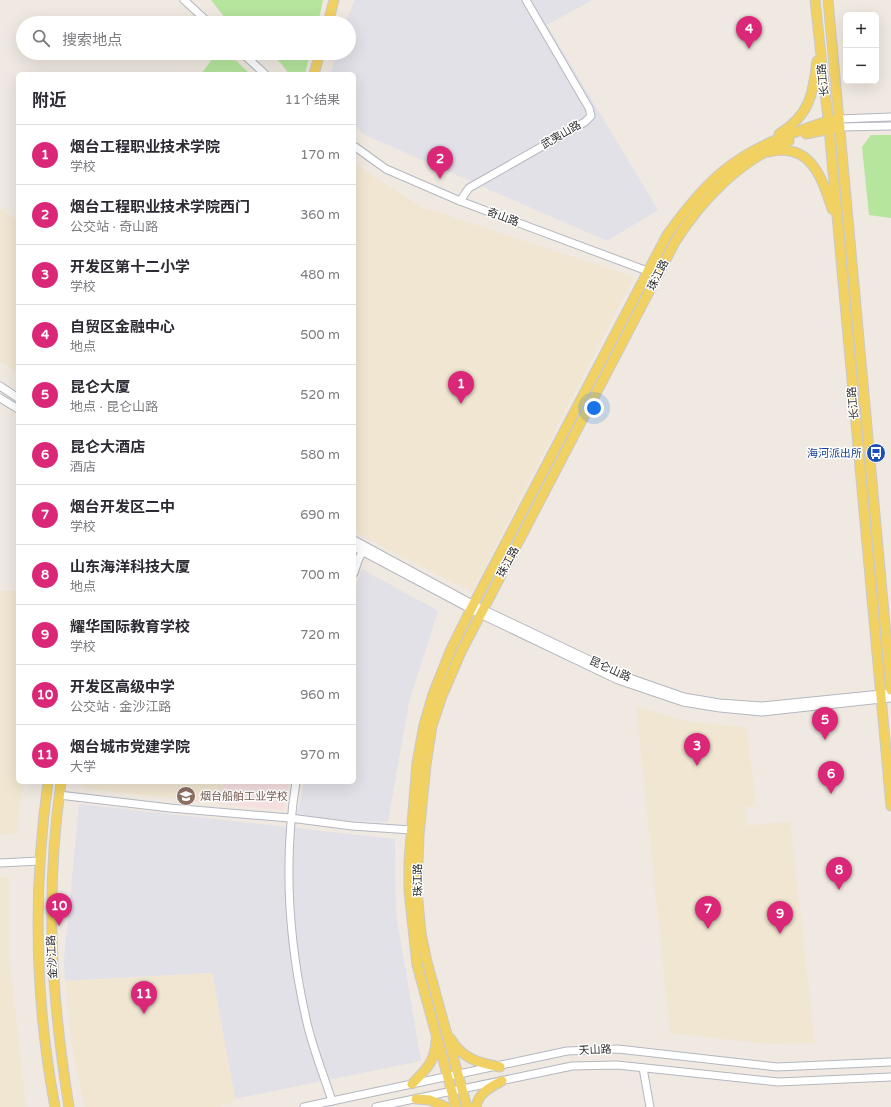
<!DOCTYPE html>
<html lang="zh">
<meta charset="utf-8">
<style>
:root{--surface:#fff;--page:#f7f7f7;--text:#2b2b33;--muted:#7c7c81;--line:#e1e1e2;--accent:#db2777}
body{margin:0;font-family:"Varela Round","Noto Sans SC",sans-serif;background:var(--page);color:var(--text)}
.controls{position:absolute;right:12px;top:12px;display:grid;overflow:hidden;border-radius:6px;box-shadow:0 4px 16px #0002}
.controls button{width:36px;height:36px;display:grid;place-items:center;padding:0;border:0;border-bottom:1px solid var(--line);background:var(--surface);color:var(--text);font:20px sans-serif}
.you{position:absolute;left:594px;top:408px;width:14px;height:14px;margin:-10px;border:3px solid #fff;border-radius:50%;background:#1a73e8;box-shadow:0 0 0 6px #1a73e833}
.badge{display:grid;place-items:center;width:26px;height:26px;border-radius:50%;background:var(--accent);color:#fff;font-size:13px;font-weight:700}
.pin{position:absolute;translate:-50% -33px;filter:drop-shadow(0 1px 2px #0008)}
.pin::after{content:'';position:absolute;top:21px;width:14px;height:12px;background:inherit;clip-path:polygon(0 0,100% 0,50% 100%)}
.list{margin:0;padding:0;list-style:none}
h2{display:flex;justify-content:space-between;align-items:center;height:52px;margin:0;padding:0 16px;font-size:17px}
h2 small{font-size:13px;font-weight:400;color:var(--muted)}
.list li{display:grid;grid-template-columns:26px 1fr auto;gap:12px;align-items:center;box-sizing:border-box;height:60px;padding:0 16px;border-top:1px solid var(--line)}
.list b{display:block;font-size:15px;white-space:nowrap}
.list p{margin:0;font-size:13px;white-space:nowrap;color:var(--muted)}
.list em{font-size:13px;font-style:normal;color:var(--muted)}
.icon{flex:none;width:22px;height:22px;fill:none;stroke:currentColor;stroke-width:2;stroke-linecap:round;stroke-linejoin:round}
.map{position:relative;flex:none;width:891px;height:1107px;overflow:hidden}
.search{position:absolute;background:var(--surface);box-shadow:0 4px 16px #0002;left:16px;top:16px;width:340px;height:44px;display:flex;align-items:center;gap:10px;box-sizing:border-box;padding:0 14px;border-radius:22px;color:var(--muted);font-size:15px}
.panel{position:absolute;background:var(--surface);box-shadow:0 4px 16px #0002;left:16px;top:72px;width:340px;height:712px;border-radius:6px}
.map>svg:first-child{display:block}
</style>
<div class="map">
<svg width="891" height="1107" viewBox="0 0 891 1107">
<rect width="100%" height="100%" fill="#efe9e1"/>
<g fill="#e3e1e8">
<polygon points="355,0 592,0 547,25 658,210 607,241 365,135 354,125 354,74 331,74 336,53 349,53 349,23 345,23"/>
<polygon points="362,569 438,611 409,702 388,822 296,819 304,782 354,782 354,593"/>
<polygon points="79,804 395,839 396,914 421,1061 235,1099 212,973 65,981 64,960"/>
</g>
<g fill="#f0e6d1">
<polygon points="354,163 421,207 634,277 472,592 354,532"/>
<polygon points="0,209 18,220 18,372 0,361"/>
<polygon points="0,591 18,591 18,782 22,782 17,834 0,835"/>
<polygon points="636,706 688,722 747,727 756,806 745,807 747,826 790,821 815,1043 769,1044 670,1033"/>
<polygon points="82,782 223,782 220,804 81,788"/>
<polygon points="0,877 9,877 9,955 26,1107 0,1107"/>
<polygon points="212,973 235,1099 228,1105 219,1107 84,1107 72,1047 65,981"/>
</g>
<polygon fill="#f5dfe0" points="223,782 288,782 283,810 220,804"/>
<g fill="#b6e59e">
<polygon points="211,0 323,0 318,23 229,23"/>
<polygon points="217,53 228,53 250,74 201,74"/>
<polygon points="268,53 310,53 305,74 289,74 280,62"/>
<polygon points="871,135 891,135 891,218 869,215 862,147"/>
</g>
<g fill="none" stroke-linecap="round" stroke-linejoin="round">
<g stroke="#b4b7c1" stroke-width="9">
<g id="minor">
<polyline points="184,0 209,23"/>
<polyline points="242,53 265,74"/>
<polyline points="839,119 891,117"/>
<polyline points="840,127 891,126"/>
<polyline points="354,146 386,169 460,201 658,275"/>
<polyline points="460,201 469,188 585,122 591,116 589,108 526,0"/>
<polyline points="0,386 18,398"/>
<polyline points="0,398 18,409"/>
<polyline points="354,540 474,605 621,675 684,697 719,703 762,706 891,693"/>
<polyline points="354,547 480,614 618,680 683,702 720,708 762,712 891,698"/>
<polyline points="354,573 359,558 365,547"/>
<path d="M296,782C283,862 289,945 307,1023C313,1049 324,1076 332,1101"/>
<polyline points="59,795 170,808 290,818 352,826 411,830"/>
<polyline points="0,863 40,861"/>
<polyline points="643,1068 650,1107"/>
<polyline points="304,1107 567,1051 618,1049 777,1067 891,1062"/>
<polyline points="376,1107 572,1066 617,1065 778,1082 891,1077"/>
</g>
</g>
<g stroke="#c9c9c9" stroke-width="11">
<g id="major">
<polyline points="815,0 829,128 891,806"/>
<polyline points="828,0 891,690"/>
<polyline points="328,23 334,0"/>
<polyline points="314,74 320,53"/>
<path d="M779,134C810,115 813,94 817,61"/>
<polyline points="806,134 840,127"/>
<path d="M769,152C811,142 822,178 832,209"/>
<path d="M48,782C33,890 35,1000 55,1107"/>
<path d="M61,782C45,895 51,994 69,1107"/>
<path d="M450,1038C463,1059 476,1062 500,1067"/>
<path d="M412,1084C426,1069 435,1062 436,1041"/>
<polyline points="416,1099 430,1100 446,1107"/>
<path d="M456,1107L417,965L409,891V861L417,763L424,725L433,694L451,649L471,609L667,235C705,182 733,154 796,132C810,127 824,121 839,119"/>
<path d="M467,1107L427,962L421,933L417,891L419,835L426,765L432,726L442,696L461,652L675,242C702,199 741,159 789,141"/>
<path d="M476,1107C478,1093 491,1087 502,1081"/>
</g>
</g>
<use href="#minor" stroke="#fff" stroke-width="7"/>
<use href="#major" stroke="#f2d163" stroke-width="9"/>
</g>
<defs>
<g id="bus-disc" transform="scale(1)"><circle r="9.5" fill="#1a4fb4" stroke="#fff"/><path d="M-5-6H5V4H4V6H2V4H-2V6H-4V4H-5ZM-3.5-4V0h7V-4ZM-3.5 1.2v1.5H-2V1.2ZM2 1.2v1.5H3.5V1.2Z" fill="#fff"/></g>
<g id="school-disc" transform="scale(1)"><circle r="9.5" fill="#8d6e63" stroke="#fff"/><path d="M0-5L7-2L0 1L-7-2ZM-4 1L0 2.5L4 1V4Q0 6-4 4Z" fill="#fff"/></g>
</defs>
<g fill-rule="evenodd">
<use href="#bus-disc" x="876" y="453"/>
<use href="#school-disc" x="186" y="796"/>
</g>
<g text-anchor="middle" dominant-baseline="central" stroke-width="3" stroke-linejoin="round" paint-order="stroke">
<g font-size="11" fill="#2e2e2e" stroke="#fff">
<text transform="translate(823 80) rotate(-96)">长江路</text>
<text transform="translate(561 135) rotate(-30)">武夷山路</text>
<text transform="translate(503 217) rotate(20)">奇山路</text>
<text transform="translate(658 275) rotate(-63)">珠江路</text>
<text transform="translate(853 403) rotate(-95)">长江路</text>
<text transform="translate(508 562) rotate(-62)">珠江路</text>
<text transform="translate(610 669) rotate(24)">昆仑山路</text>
<text transform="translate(418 880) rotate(-91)">珠江路</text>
<text transform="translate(52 957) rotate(-93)">金沙江路</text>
<text transform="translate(595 1050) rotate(-3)">天山路</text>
</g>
<g font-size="11" fill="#164399" stroke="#fff" text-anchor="end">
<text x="862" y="453">海河派出所</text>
</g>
<g font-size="11" fill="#785e54" stroke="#fff" text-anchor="start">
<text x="200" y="796">烟台船舶工业学校</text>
</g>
</g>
</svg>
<div class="controls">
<button>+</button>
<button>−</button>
</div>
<div class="you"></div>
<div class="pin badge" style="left:461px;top:404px">1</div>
<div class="pin badge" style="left:440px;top:179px">2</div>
<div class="pin badge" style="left:697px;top:766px">3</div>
<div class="pin badge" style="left:749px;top:49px">4</div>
<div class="pin badge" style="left:825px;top:740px">5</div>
<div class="pin badge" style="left:831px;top:794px">6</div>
<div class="pin badge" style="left:708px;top:929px">7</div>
<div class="pin badge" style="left:839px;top:890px">8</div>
<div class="pin badge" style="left:780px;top:934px">9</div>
<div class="pin badge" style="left:59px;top:926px">10</div>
<div class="pin badge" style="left:144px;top:1014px">11</div>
<div class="search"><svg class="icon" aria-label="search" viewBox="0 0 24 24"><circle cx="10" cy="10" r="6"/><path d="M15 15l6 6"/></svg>搜索地点</div>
<section class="panel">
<h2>附近<small>11个结果</small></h2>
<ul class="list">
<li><span class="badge">1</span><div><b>烟台工程职业技术学院</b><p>学校</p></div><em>170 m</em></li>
<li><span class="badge">2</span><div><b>烟台工程职业技术学院西门</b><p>公交站 · 奇山路</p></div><em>360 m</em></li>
<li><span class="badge">3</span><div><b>开发区第十二小学</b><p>学校</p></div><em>480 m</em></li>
<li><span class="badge">4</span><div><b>自贸区金融中心</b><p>地点</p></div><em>500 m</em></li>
<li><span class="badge">5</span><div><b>昆仑大厦</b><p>地点 · 昆仑山路</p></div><em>520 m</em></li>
<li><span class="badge">6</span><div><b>昆仑大酒店</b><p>酒店</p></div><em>580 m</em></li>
<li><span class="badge">7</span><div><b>烟台开发区二中</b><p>学校</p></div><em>690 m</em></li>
<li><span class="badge">8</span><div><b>山东海洋科技大厦</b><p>地点</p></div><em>700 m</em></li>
<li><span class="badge">9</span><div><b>耀华国际教育学校</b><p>学校</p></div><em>720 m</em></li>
<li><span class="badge">10</span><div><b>开发区高级中学</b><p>公交站 · 金沙江路</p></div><em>960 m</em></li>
<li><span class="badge">11</span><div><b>烟台城市党建学院</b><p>大学</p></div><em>970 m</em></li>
</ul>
</section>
</div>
